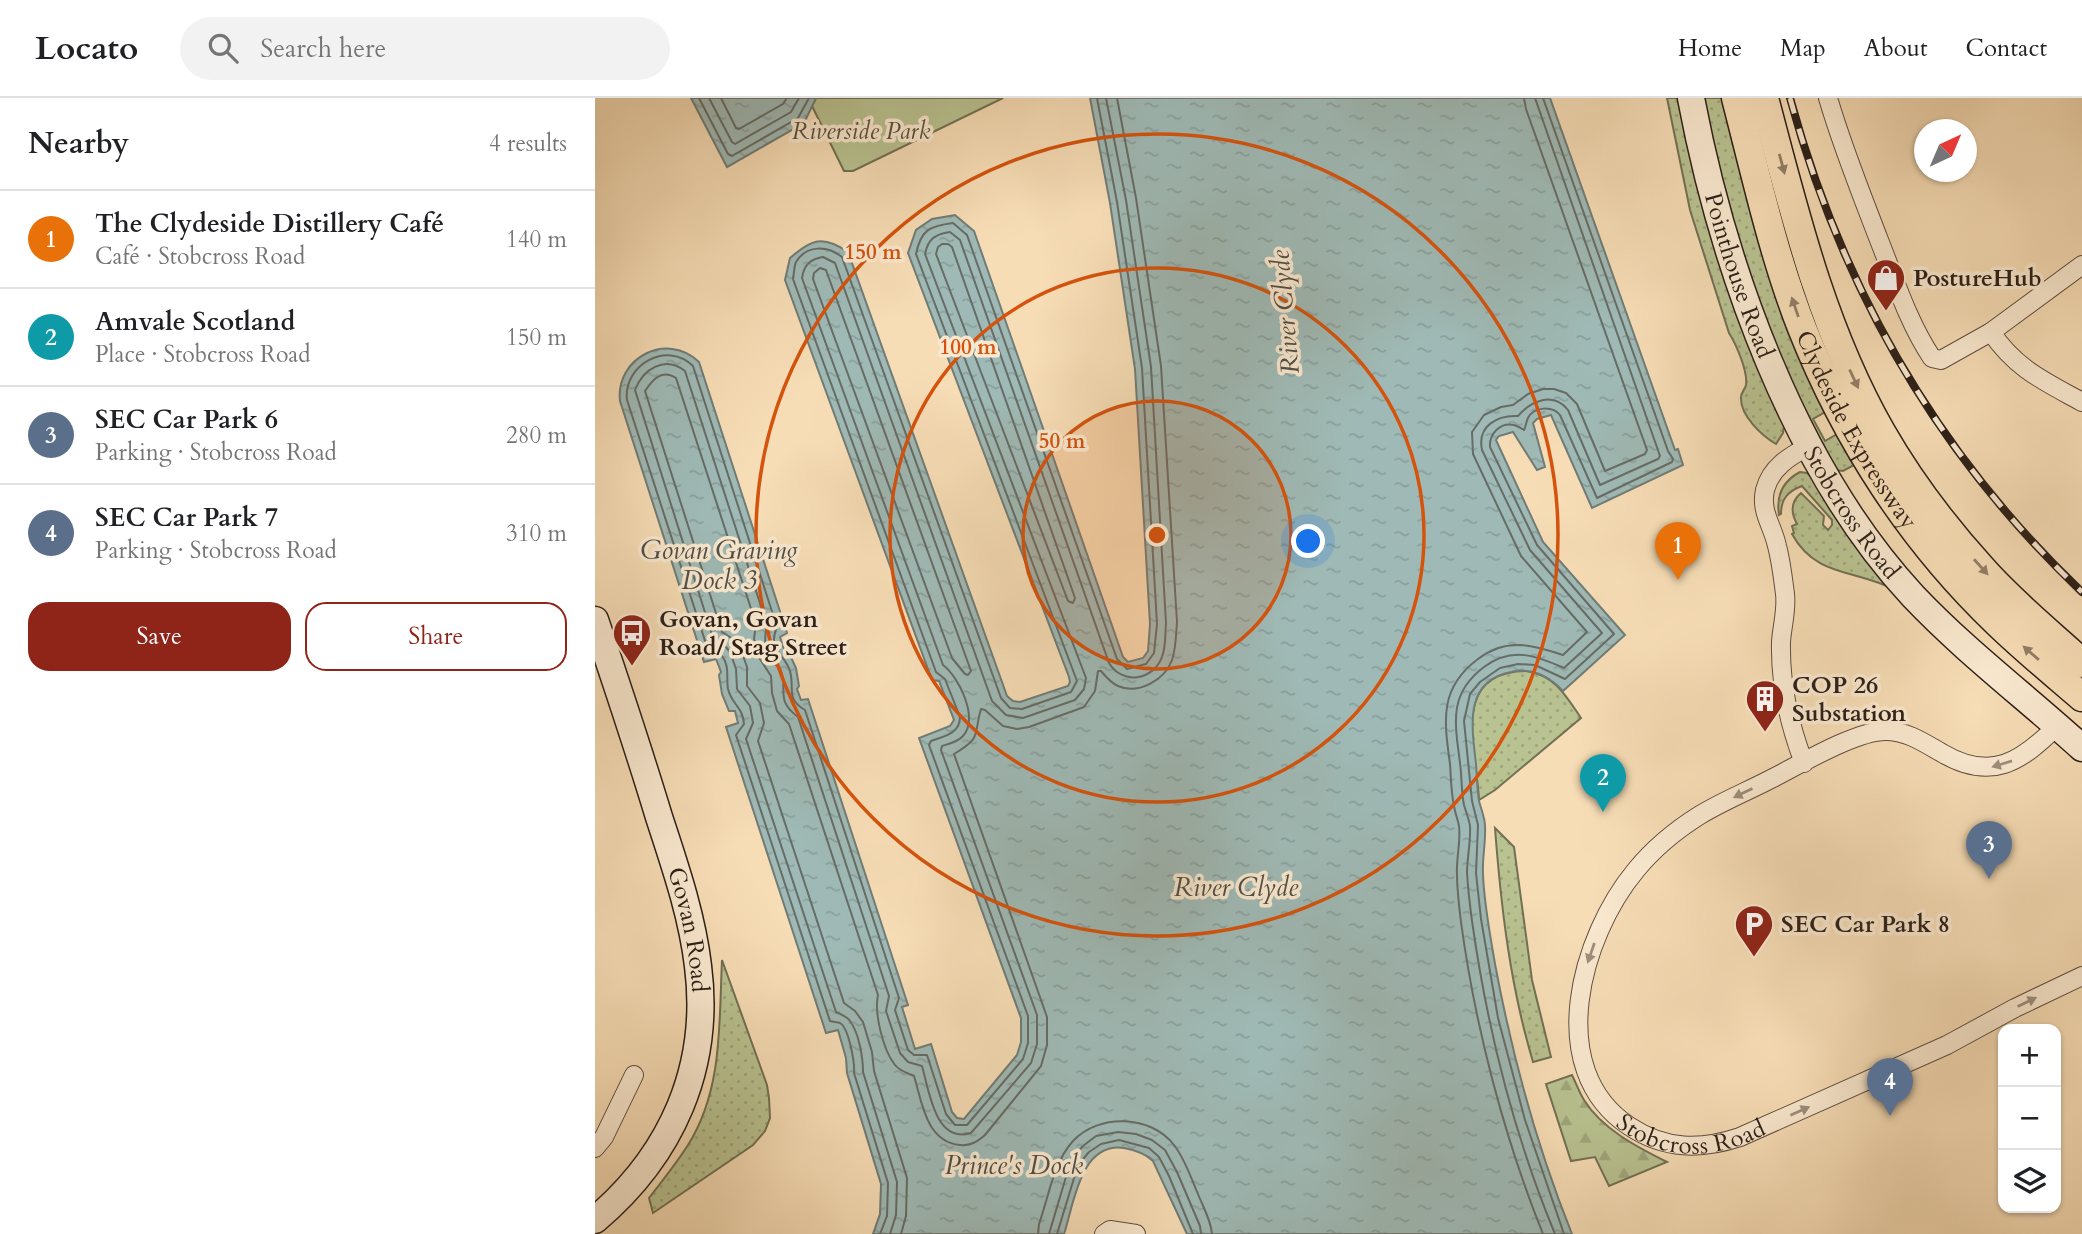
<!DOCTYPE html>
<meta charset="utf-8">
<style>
:root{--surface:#fff;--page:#f2f2f2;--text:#202124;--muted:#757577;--line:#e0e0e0;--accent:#8f2418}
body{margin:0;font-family:Cardo,serif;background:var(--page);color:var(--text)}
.controls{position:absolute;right:21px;bottom:21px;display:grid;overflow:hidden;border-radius:14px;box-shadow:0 2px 5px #0004}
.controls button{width:63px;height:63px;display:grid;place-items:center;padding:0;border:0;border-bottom:2px solid var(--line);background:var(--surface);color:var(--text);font:35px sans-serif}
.compass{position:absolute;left:1319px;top:21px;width:63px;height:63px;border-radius:50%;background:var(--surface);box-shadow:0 2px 5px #0004;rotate:44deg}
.you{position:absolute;left:714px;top:444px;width:24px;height:24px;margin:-18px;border:5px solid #fff;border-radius:50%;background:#1a73e8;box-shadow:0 0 0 10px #1a73e833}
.badge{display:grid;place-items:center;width:46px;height:46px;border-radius:50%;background:var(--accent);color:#fff;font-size:23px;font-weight:700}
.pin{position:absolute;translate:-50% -58px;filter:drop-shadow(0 2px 4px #0008)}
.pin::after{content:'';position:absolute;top:37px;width:24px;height:21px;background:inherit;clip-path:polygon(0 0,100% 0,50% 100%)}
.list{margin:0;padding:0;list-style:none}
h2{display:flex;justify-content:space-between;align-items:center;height:91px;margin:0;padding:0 28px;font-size:30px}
h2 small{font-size:23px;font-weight:400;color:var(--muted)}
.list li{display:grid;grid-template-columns:46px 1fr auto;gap:21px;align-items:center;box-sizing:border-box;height:98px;padding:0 28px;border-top:2px solid var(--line)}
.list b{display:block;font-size:26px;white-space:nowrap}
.list p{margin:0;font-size:23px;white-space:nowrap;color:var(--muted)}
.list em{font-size:23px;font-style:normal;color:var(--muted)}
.actions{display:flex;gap:14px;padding:21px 28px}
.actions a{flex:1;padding:16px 0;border:2px solid var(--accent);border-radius:21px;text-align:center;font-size:24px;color:var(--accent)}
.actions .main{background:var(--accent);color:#fff}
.icon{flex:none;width:38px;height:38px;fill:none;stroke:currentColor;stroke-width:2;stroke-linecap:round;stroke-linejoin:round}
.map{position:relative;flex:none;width:1487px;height:1136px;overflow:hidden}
header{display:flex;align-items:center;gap:42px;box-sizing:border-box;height:98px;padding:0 35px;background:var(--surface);border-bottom:2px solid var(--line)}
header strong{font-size:33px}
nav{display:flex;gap:38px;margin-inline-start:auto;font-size:24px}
.search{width:490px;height:63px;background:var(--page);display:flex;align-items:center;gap:18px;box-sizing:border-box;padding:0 24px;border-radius:38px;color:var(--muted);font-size:26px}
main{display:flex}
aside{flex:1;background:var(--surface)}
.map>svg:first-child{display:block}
</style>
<header>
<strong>Locato</strong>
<div class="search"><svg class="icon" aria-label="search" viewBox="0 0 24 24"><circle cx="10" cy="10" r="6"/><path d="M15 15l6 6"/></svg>Search here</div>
<nav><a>Home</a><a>Map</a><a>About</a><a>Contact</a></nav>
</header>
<main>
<aside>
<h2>Nearby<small>4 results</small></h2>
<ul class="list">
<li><span class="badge" style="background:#e8710a">1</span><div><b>The Clydeside Distillery Café</b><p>Café · Stobcross Road</p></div><em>140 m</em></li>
<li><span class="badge" style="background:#0f9aa8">2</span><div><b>Amvale Scotland</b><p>Place · Stobcross Road</p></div><em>150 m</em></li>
<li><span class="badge" style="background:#5c6f8a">3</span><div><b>SEC Car Park 6</b><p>Parking · Stobcross Road</p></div><em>280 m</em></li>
<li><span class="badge" style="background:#5c6f8a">4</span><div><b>SEC Car Park 7</b><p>Parking · Stobcross Road</p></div><em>310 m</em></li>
</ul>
<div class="actions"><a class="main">Save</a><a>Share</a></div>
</aside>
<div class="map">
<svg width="1487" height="1136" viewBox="0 0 1487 1136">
<defs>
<pattern id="grass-dots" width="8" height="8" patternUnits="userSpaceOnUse" patternTransform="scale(1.75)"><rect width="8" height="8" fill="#b9c291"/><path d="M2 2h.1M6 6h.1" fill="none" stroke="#9fa67c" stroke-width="1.8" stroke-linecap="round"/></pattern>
<pattern id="forest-firs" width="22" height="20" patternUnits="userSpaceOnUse" patternTransform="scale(1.75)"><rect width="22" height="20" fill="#b9c291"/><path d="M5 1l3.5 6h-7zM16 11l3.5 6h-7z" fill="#9fa67c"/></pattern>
<pattern id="water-ripples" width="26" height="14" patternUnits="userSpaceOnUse" patternTransform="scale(1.75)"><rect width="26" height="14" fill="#9fbab6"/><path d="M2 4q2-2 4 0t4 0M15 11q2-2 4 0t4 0" fill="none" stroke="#899f9c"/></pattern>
</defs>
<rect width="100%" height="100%" fill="#f7ddb6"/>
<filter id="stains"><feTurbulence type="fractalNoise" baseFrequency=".00286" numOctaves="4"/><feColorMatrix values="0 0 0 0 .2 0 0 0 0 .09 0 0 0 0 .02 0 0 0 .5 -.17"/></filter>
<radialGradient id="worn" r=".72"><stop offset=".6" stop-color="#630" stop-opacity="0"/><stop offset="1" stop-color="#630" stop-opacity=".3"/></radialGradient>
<g fill="url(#grass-dots)" stroke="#727054" stroke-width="2">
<path d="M1072,0H1087L1190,322L1188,335L1181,346C1167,338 1146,318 1146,301C1145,295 1150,292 1151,287C1153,273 1141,246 1134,235L1095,112Z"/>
<path d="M1107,0H1129L1232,313L1218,321L1230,343L1244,335L1259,367L1248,373L1241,372C1214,321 1187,270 1168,217C1142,146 1124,73 1107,0Z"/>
<path d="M1205,374L1212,375L1219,381L1300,492C1261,471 1221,480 1197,436L1199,435L1197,428L1202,426C1196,415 1195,404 1206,395L1229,418L1228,427L1233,432L1237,427V422L1207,388C1193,393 1186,401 1186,416L1184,417C1181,398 1188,383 1205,374Z"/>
<path d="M931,573C960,577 971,598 986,620L900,692L884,702C882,653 853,574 931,573Z"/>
<path d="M900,730L919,749L937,882L956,959L938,964C915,887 906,809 900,730Z"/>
<path d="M127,862L172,987L174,1000L175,1020L170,1033L158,1047L58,1115L54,1100C67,1083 81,1066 93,1047C128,992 124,924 127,862Z"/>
</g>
<path fill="url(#forest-firs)" stroke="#727054" stroke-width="2" d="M977,977C981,985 984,994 989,1002C1007,1031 1042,1049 1072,1064L1014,1088L1000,1059L976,1063L951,986Z"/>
<polygon fill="#b9c291" stroke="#727054" stroke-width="2" points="221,0 408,0 258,73 249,73 217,8"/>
<g fill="url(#water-ripples)" stroke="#717c77" stroke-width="2">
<polygon points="96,0 221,0 209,25 132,69"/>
<path d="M495,0H955L1080,352L1083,351L1088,367L997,410L956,317L942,321L938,325L950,369L942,372L918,334L904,338L901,342L948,444L1030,537L968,593C954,578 937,569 916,574C868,583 877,630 881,666C882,678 882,691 884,703C886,711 890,720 890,728C891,744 887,760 888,776C889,806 895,836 900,866C917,957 942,1049 977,1136H592L558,1063C550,1055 540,1052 529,1050C485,1044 479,1106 469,1136H278L285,1116L286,1086L252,975L251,960L243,932L231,935L131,629L143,625L140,613H134L127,596L124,577L126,574L121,561L109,564L25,303C20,260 72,233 104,264L192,535L185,539L190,554L194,555L201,570L204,588L202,591L206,602L213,601L313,907L307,909L320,951L336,946L357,1014L362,1020L369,1021L422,957L426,944V920L324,640L355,628L359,622L344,583L337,582L190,182L195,160C217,142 227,136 253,154L412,598L418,603L425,604L473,588L475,584L474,579L313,155L321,132L337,121L360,117L379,133L528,559L533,564L548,560L553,553L555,526L540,271L515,105Z"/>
</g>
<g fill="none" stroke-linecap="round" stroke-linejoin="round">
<g stroke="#666c67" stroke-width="2">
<polyline points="104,0 133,56 137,58 203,20 214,0"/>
<polyline points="114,0 137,44 140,46 196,14 204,0"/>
<polyline points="126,0 141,30 144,31 188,6 192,0"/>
<path d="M929,0L931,11L1052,352L1050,356L1010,373L982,306L971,295L959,291H948L933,296L918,307L906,309L889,317L877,334L878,356L926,458L992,534L968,557C938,547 911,539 883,561C844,590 849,622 855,666C856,680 856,694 859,708C860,715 863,722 864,728C866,744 861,760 862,776C862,792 864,808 866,824C880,928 909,1039 948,1136"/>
<path d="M940,0L1065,358L1063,361L1005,387L973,312C958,293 936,303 923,318C902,317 882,328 887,352L935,452L1007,535L969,570C942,558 917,548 889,569C853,596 860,625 865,665C867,679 866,693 869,707C871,714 874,721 875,728C876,743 872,760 872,775C873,791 875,808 877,823C892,929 919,1037 960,1136"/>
<path d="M948,0L1073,353L1078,361L1077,364L1002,400L965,317C958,308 939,308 933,320C931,324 931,328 929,332C926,330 922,328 919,327C905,324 894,336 895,349L942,447L1019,536L970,581L940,567L923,566L905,570L885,584L875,596L869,623L877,703L883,727L881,775L886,821L903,920L930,1022L969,1136"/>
<polygon points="347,146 353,146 357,149 480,500 478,505 473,503 341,156 343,149"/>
<polygon points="225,170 231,172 376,573 373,577 370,576 357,560 218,181 219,175"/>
<path d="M285,1136L292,1118L293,1085L259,975C260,966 254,930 245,925C242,924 238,924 235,923L141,637L149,626C148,609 137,607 133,591C131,580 135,568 127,558C124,553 117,554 113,552L32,302C28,267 72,242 98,268L182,529C172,552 189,555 195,573C200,591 190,600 210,612L304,900L300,912L313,952L319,957H332L351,1016L360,1027H372L428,961L433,945V918L334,647L336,643C349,638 365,636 365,619L350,581L341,574L198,181C199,176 199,168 201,164C212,146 233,148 247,159L406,600L415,610L427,611L476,594L482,583L321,156C326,132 334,128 358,125L372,137L522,561L532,571L551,566L559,555L562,526L547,270L522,104L502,0"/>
<path d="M295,1136L301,1117L302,1084L268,974C268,960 264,935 255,923C252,918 245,916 241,914L151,641L158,625L155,608L142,591L141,571L135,554L130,548L119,543L40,292C48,271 70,257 90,273L172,527C169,539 169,555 179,565C184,571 183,565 186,573C193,593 180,602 203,619L294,898L291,913L305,955L313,964L327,968C334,992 340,1046 376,1035L436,965L442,946V917L346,652L347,648C354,646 363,644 368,638C384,620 364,579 348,567L207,180C209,167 215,161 228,159L240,165L397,603L411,617L428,620L480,602L489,591L491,580L330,156C333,141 340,136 355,134L365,142L514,565C527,587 558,583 567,559C571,549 570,536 571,525L556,269L531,102L511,0"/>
<path d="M306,1136L311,1118L312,1080L279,973L277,954L268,924L260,913L249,905L163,643L169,625L165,605L152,588V569L145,549L138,541L127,534L50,293C58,281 67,271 81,280L161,526L159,541L165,561L176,578L177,595L182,613L194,626L283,897C279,915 288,952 300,967C305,973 312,975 319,978C327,1004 331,1044 365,1047C375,1048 382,1044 390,1037L446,968L452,947V919L359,656C388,639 378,637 386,611L390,612L408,628L422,631L434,629L489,609L500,593L503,573H506C511,579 516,585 523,588C543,597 570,582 577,562C581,551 581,536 582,524L566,268L541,100L522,0"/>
<path d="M443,1136L444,1126C454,1098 458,1065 478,1043C504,1015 556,1017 579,1047C590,1061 596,1080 603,1096C608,1109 616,1122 617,1136"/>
<polyline points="454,1136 476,1062 488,1048 501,1038 523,1034 541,1036 557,1042 570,1052 582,1074 605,1128 606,1136"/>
<polyline points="462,1136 483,1067 494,1054 506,1046 524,1042 554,1050 564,1059 574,1078 598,1136"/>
</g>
<g stroke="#5f4e40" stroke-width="20">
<g id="street">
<path d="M1233,0C1247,48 1266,95 1284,142C1300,182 1313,224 1337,260L1346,262L1396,234L1487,167"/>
<path d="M1396,234C1421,271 1449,283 1487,304"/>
<path id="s1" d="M1462,628C1426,664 1396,684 1347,655C1329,645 1314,634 1293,633C1263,631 1204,667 1176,681C1153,693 1128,703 1105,717C1081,732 1059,750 1041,772C986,838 948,971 1034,1028C1070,1052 1106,1052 1145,1039L1352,947L1420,910L1487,878"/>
<path d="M1209,665C1194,626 1185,586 1186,544C1187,528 1192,512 1190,496C1188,480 1186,463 1182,448C1178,428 1165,414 1170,392C1176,369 1195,358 1214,348"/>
<polyline points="0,1050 9,1039 39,977"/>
<polyline points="509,1136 515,1132 541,1136"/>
</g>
</g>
<g stroke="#2c1f18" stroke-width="29">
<g id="secondary">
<path id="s2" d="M1096,0C1128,169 1199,370 1318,498C1370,553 1431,599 1487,650"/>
<path id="s3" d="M0,522C22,587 44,653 64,719C80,768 97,817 103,868C116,969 77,1057 0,1122"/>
</g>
</g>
<g stroke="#2c1f18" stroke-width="31">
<g id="primary">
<path id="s4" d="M1141,0C1161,77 1178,156 1207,230C1251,341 1317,443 1403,525C1430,551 1459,575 1487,599"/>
<path d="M1169,0C1199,114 1227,231 1286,334C1314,383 1349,429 1387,471C1417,505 1453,534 1487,565"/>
</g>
</g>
<use href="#street" stroke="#fae9d0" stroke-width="18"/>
<use href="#secondary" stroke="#fae9d0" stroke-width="26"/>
<use href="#primary" stroke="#f7ddb6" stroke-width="28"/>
<g stroke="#2c1f18" stroke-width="8">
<path id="rail" d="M1195,0C1247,191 1343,357 1487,494"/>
</g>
<use href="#rail" stroke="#fae9d0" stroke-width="5" stroke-dasharray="16" stroke-linecap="butt"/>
</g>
<defs><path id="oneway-solid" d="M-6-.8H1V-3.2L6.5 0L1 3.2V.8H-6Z" transform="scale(1.75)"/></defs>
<g fill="#927e67">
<use href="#oneway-solid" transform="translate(1187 66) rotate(75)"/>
<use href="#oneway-solid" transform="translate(1200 209) rotate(-109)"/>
<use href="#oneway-solid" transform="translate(1259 281) rotate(65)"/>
<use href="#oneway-solid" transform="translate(1386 469) rotate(48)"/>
<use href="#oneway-solid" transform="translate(1436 555) rotate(-139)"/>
</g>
<g fill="#9d8e7d">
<use href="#oneway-solid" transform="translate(1407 666) rotate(163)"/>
<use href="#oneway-solid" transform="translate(1148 695) rotate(154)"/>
<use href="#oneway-solid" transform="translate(996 855) rotate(109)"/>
<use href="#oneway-solid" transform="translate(1432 904) rotate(-26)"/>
<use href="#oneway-solid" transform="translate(1205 1013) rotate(-24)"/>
</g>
<circle cx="562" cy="437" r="134" fill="#d5530d" fill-opacity=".12"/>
<g fill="none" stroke="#d5530d" stroke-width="3.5">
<circle cx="562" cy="437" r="134"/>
<circle cx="562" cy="437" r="267"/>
<circle cx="562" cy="437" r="401"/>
</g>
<defs>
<g id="shop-pin" transform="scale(2.0125)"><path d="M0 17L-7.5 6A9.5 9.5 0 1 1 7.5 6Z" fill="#8f2418" stroke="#fae9d0"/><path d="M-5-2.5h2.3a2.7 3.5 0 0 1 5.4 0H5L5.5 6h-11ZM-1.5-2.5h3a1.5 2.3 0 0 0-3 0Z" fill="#fff"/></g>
<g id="bus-pin" transform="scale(2.0125)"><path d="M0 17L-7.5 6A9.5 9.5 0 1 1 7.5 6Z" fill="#8f2418" stroke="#fae9d0"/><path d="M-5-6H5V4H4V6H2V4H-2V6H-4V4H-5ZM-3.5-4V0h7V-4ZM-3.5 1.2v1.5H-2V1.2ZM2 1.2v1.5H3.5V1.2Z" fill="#fff"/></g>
<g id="building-pin" transform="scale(2.0125)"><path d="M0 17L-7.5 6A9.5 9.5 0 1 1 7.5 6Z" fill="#8f2418" stroke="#fae9d0"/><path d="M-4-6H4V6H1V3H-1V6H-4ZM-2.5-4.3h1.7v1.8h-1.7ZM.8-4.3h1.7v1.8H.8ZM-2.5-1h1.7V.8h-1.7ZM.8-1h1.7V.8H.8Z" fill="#fff"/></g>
<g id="parking-pin" transform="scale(2.0125)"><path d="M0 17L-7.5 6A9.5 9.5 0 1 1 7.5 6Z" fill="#8f2418" stroke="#fae9d0"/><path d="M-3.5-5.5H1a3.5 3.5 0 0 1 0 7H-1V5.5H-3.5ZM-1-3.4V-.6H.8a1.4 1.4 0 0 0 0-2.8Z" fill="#fff"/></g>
</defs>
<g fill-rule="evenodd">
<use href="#shop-pin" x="1291" y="180"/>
<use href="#bus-pin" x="37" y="535"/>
<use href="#building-pin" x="1170" y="601"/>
<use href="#parking-pin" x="1159" y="826"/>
</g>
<g text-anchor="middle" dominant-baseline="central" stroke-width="7" stroke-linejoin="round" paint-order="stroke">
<g font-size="24" font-style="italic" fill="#56503c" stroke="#fae9d0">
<text x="266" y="33">Riverside Park</text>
</g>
<g font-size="24" fill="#2c1f18" stroke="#fae9d0">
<text stroke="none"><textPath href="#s2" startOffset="184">Pointhouse Road</textPath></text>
<text stroke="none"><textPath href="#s4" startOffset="355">Clydeside Expressway</textPath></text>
<text stroke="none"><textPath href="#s2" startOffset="448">Stobcross Road</textPath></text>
<text stroke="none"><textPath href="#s3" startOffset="324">Govan Road</textPath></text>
<text stroke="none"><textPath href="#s1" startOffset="833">Stobcross Road</textPath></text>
</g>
<g font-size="24" font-weight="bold" fill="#2c1f18" stroke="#fae9d0" text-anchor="start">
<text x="1318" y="180">PostureHub</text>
<text x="64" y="521">Govan, Govan<tspan x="64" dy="28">Road/ Stag Street</tspan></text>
<text x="1197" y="587">COP 26<tspan x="1197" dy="28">Substation</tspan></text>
<text x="1186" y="826">SEC Car Park 8</text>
</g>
<g font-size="26" font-style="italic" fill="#4e4e47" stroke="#fae9d0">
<text transform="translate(690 214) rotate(-95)">River Clyde</text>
<text x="124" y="452">Govan Graving<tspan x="124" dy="30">Dock 3</tspan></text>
<text x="641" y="789">River Clyde</text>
<text x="419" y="1067">Prince's Dock</text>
</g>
</g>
<circle cx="562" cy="437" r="10" fill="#d5530d" stroke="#fae9d0" stroke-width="3.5"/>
<g font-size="21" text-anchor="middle" font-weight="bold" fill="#d5530d" stroke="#fae9d0" stroke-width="7" stroke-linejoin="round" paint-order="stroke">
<text x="278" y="161">150 m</text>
<text x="373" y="256">100 m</text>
<text x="467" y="350">50 m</text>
</g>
<rect width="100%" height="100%" filter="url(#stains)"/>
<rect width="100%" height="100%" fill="url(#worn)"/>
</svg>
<div class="controls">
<button>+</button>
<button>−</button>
<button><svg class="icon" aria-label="layers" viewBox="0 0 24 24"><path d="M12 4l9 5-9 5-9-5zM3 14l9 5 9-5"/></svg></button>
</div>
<svg class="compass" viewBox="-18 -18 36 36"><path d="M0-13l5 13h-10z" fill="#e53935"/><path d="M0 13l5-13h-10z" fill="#757577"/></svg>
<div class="you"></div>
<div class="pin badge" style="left:1083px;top:482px;background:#e8710a">1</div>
<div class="pin badge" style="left:1008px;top:714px;background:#0f9aa8">2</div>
<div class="pin badge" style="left:1394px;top:781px;background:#5c6f8a">3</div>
<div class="pin badge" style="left:1295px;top:1018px;background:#5c6f8a">4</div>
</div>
</main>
